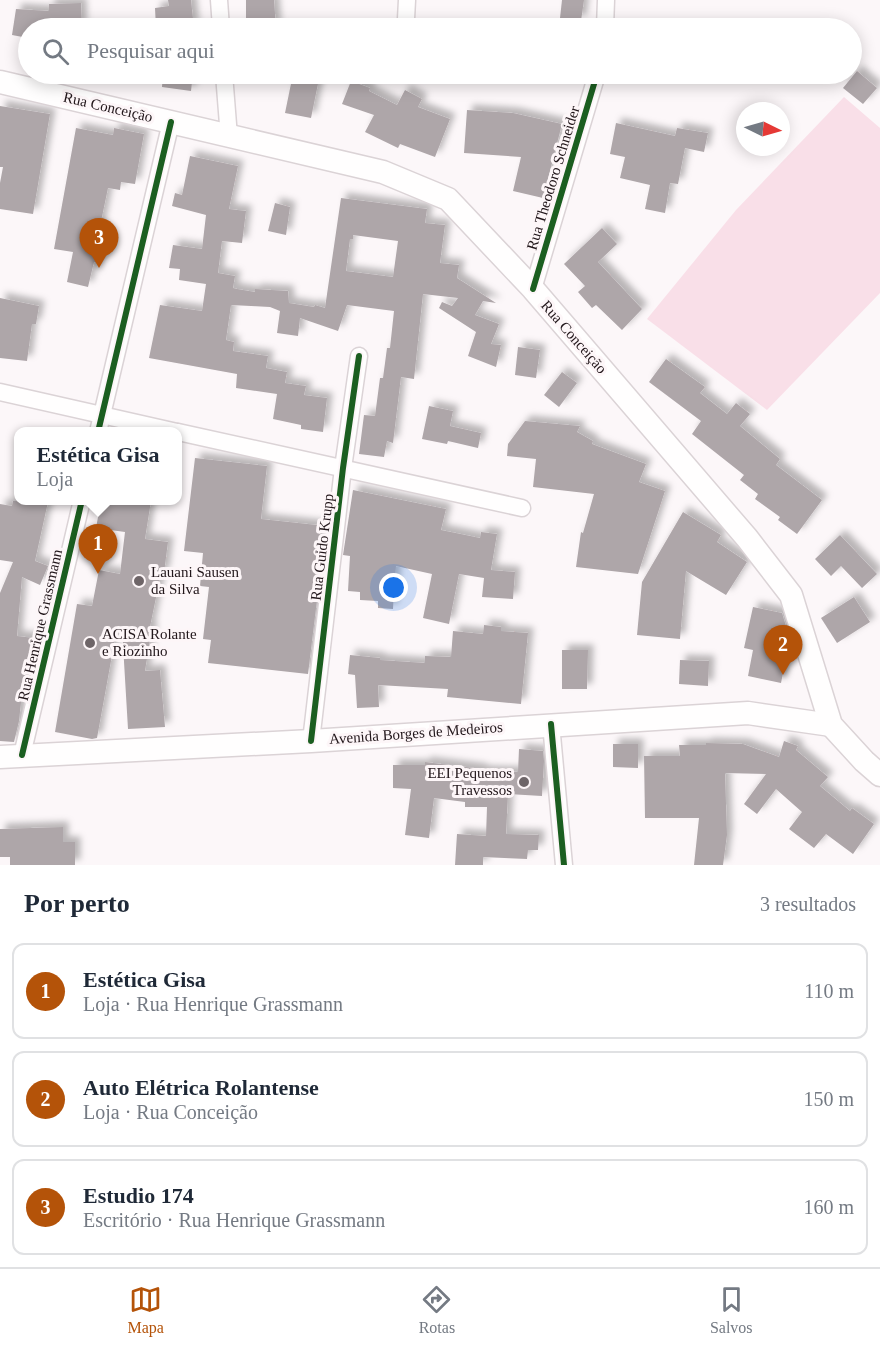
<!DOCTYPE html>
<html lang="pt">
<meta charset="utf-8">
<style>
:root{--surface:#fff;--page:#f6f6f7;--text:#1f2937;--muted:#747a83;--line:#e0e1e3;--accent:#b45309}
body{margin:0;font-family:"Times New Roman",serif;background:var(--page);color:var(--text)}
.compass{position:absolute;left:736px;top:102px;width:54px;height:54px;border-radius:50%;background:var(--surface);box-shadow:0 3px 15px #0003;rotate:95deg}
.you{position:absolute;left:394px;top:588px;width:21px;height:21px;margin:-15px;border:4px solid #fff;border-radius:50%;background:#1a73e8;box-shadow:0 0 0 9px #1a73e833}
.badge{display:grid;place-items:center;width:39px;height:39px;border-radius:50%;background:var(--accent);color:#fff;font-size:20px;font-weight:700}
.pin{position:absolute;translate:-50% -50px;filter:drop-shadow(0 2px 3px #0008)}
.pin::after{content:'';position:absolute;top:32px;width:21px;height:18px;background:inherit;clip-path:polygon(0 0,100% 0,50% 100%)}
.popup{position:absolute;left:14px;top:427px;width:168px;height:78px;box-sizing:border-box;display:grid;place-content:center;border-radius:12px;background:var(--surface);filter:drop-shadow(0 2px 4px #0005);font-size:20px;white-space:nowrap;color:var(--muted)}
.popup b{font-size:22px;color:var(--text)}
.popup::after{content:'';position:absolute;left:50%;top:100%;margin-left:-12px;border:12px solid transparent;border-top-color:var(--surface)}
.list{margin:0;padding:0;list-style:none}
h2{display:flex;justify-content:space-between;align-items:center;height:78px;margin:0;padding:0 24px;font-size:26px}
h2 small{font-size:20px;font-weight:400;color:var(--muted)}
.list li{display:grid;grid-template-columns:39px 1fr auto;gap:18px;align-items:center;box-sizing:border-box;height:96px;margin:0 12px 12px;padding:0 12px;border:2px solid var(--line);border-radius:12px}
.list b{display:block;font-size:22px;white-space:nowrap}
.list p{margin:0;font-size:20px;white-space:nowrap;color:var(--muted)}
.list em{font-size:20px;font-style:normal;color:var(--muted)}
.icon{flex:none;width:33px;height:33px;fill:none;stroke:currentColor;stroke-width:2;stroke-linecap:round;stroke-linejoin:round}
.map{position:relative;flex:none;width:880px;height:865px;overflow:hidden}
.search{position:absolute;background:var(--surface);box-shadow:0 3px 15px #0003;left:18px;right:18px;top:18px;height:66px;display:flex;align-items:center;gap:15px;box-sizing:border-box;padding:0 21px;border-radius:33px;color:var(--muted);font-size:22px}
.sheet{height:402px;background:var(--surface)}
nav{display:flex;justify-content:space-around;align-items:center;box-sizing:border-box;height:84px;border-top:2px solid var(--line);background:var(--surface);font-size:16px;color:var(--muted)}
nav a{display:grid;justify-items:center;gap:3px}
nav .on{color:var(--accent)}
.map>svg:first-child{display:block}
</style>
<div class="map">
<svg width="880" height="865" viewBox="0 0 880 865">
<defs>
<filter id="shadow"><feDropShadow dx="5.5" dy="-5.5" stdDeviation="3" flood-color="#0004"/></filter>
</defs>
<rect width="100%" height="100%" fill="#fcf7f9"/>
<polygon fill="#f9dfe8" points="844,97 880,128 880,293 767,410 647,319 736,210"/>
<g fill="#aea6a9" fill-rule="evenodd" filter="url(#shadow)">
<polygon points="168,0 191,0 194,28 156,28 155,8 169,6"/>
<polygon points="246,0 274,0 276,28 246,28"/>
<polygon points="562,0 584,0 581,21 560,18"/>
<polygon points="81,3 82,28 28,28 28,38 12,35 16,9 49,11 49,4"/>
<polygon points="857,71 877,88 863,104 843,88"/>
<polygon points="163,74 193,74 191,91 162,87"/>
<polygon points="293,74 320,74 311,118 285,113"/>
<polygon points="351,81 370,88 369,91 397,105 405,90 422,99 418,107 450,119 435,157 400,144 398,148 365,132 374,115 342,104"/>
<polygon points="0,106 50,114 33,214 0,209 0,183 3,167 0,167"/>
<polygon points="467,110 513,113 562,124 543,198 513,191 521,157 464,153"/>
<polygon points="616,123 675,136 677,128 708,133 704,152 685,148 678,184 670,183 665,213 645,209 650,185 620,178 625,157 610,154"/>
<polygon points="76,128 113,135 114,128 144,134 135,184 121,182 120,190 108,188 98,236 101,236 98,263 94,262 88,287 67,282 73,252 54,249"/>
<path d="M190,156L238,166L229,209L246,211L242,243L222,241L218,273L235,276L233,288L237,289L255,292V289L288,291L289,303L314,307L315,305L325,308L341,198L427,209L425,223L445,225L440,263L459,265L457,278L496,303L483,301L475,315L499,324L491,344L501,345L496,367L468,356L476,332L439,308L442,302L452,306L458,298L423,294L414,379L401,377L393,443L387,441L384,457L359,454L364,415L375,416L380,378H383L387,348H390L394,311L347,305L338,331L300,318L298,336L277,333L280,311L270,307L231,305L226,340L234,342L233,351L268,356L266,368L287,372L285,383L306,386L304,395L327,398L323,432L301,429V425L273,419L277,394L236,388L237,374L149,358L160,305L202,311L206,284L179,280L180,269L169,268L173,245L202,249L206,215L172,206L175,193L182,195ZM353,235L398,241L393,277L346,271L350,239H353Z"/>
<polygon points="275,203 290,207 286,235 268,231"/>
<polygon points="602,228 617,244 598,262 642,309 622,330 596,305 592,308 578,292 585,286 564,264"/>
<polygon points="0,298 39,306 36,324 32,324 27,361 0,358"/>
<polygon points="518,347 540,350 536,378 515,375"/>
<polygon points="666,359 705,387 700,393 727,414 736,403 750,414 740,426 780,459 776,465 822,500 797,534 778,520 780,517 755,499 758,494 740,480 744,475 692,434 701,421 649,382"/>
<polygon points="562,372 577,383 559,407 544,395"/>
<polygon points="429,406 453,411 450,426 481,433 478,448 448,441 447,444 422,439"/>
<polygon points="525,421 580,426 577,432 593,441 592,444 646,464 639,482 665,491 638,574 576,567 581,532 583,533 594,494 533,487 536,459 507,456 508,444"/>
<polygon points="195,458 267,466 261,519 326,526 308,674 208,663 211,640 203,639 209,587 200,586 203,553 184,551"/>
<polygon points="353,490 446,509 441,530 480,538 481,532 497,534 491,570 515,572 513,599 482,597 484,578 459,574 449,624 423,618 432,574 396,566 393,609 378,608 378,601 360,600 360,592 348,591 350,556 343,555"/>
<polygon points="13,501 48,502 35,561 48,566 40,585 22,577 17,636 34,638 34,660 26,693 22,693 19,721 14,742 0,741 0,593 13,562 0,560 0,504 12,506"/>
<polygon points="101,501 151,501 145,539 168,542 164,573 161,573 150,627 152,627 145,671 160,670 165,727 128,729 122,628 117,628 97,738 92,739 55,732 77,604 92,606 99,570 120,574 125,532 96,528"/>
<polygon points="683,512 721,535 717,542 747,562 726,595 686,571 680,639 637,635 642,582"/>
<polygon points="840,535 877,574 862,588 841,566 831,576 815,559"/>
<polygon points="854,597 870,622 837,643 821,618"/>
<polygon points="753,607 782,613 790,639 781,683 748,676 753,650 744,648"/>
<polygon points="484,625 501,627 501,631 528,633 521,704 447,697 448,689 378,685 379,707 357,708 355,675 348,674 350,655 380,658 380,660 425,663 425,656 451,657 453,631 483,634"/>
<polygon points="562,650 588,650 587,689 562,689"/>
<polygon points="680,660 709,661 708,686 679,684"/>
<polygon points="784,741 798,746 796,750 828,777 820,786 850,811 852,808 874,824 853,854 826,834 814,848 789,829 802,812 776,789 757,814 744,804 766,774 725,773 727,835 723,865 694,865 699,818 645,818 644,756 680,756 679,745 706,745 706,743 743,744 779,757"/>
<polygon points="613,744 638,744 638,768 613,767"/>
<polygon points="519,749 543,751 544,761 542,796 508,794 506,834 539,835 538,850 528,850 527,859 483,857 483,865 455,865 457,834 486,836 487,807 465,807 465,802 434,798 429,838 405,835 411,789 393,788 393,765 425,765 425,762 482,769 482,771 518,772"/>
<polygon points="63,827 63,842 75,842 75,865 10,865 10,857 0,857 0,829"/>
</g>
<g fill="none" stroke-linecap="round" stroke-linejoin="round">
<g stroke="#dbd3d6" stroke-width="19">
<g id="street">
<polyline points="219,0 221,28"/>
<polyline points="406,19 407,0"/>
<polyline points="605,28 606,0"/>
<polyline points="224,74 229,137"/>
<polyline points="533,289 597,74"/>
<polyline points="0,392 177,432"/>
<polyline points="98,432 171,122"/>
<polyline points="178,432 522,508"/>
<polyline points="551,724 564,865"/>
<polyline points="311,741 343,468 359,356"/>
<polyline points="22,755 82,500"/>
</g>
</g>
<g stroke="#dbd3d6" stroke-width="25">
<g id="secondary">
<polyline points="0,82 383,172 448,199 533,289 747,538 791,595 831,725 864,761 880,775"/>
<polyline points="0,757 311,741 748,713 831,725"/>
</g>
</g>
<use href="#street" stroke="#fffefe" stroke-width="16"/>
<use href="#secondary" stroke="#fffefe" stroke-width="22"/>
<g stroke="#fdf6f8" stroke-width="10">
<g id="cycleway">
<polyline points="533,289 597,74"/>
<polyline points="98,432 171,122"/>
<polyline points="551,724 564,865"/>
<polyline points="311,741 343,468 359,356"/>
<polyline points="22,755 82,500"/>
</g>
</g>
<use href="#cycleway" stroke="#1b5e20" stroke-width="6"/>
</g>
<g fill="#6e6568" stroke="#fdf6f8" stroke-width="2">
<circle cx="139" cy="581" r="6"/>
<circle cx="90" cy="643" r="6"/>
<circle cx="524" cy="782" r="6"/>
</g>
<g text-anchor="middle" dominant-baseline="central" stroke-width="6" stroke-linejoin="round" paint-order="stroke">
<g font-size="15" fill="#21161a" stroke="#fdf6f8">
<text transform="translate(108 107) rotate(13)">Rua Conceição</text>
<text transform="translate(553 178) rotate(-73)">Rua Theodoro Schneider</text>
<text transform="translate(574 337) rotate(49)">Rua Conceição</text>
<text transform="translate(322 547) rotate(-83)">Rua Guido Krupp</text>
<text transform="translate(40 625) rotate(-77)">Rua Henrique Grassmann</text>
<text transform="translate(416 733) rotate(-4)">Avenida Borges de Medeiros</text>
</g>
<g font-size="15" fill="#21161a" stroke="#fdf6f8" text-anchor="start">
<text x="151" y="572">Lauani Sausen<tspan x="151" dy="17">da Silva</tspan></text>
<text x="102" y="634">ACISA Rolante<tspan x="102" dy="17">e Riozinho</tspan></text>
<text x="512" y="773" text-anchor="end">EEI Pequenos<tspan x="512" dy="17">Travessos</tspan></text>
</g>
</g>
</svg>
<svg class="compass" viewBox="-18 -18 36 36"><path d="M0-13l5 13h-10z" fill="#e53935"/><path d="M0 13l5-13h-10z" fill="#747a83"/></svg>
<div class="you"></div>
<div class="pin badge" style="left:98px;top:574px">1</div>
<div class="popup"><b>Estética Gisa</b>Loja</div>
<div class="pin badge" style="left:783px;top:675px">2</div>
<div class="pin badge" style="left:99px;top:268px">3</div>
<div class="search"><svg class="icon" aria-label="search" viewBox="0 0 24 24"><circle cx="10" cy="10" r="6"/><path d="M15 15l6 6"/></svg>Pesquisar aqui</div>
</div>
<section class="sheet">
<h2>Por perto<small>3 resultados</small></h2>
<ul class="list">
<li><span class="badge">1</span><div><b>Estética Gisa</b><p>Loja · Rua Henrique Grassmann</p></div><em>110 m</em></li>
<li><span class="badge">2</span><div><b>Auto Elétrica Rolantense</b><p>Loja · Rua Conceição</p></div><em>150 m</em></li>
<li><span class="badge">3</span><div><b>Estudio 174</b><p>Escritório · Rua Henrique Grassmann</p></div><em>160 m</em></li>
</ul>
</section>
<nav>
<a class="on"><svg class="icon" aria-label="map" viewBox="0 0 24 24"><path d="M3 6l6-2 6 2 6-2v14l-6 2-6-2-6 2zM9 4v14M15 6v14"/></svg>Mapa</a>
<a><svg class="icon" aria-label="directions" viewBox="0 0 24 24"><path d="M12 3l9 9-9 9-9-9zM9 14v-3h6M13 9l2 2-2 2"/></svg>Rotas</a>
<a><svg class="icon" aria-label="saved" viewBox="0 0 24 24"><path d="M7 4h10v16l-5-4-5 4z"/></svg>Salvos</a>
</nav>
